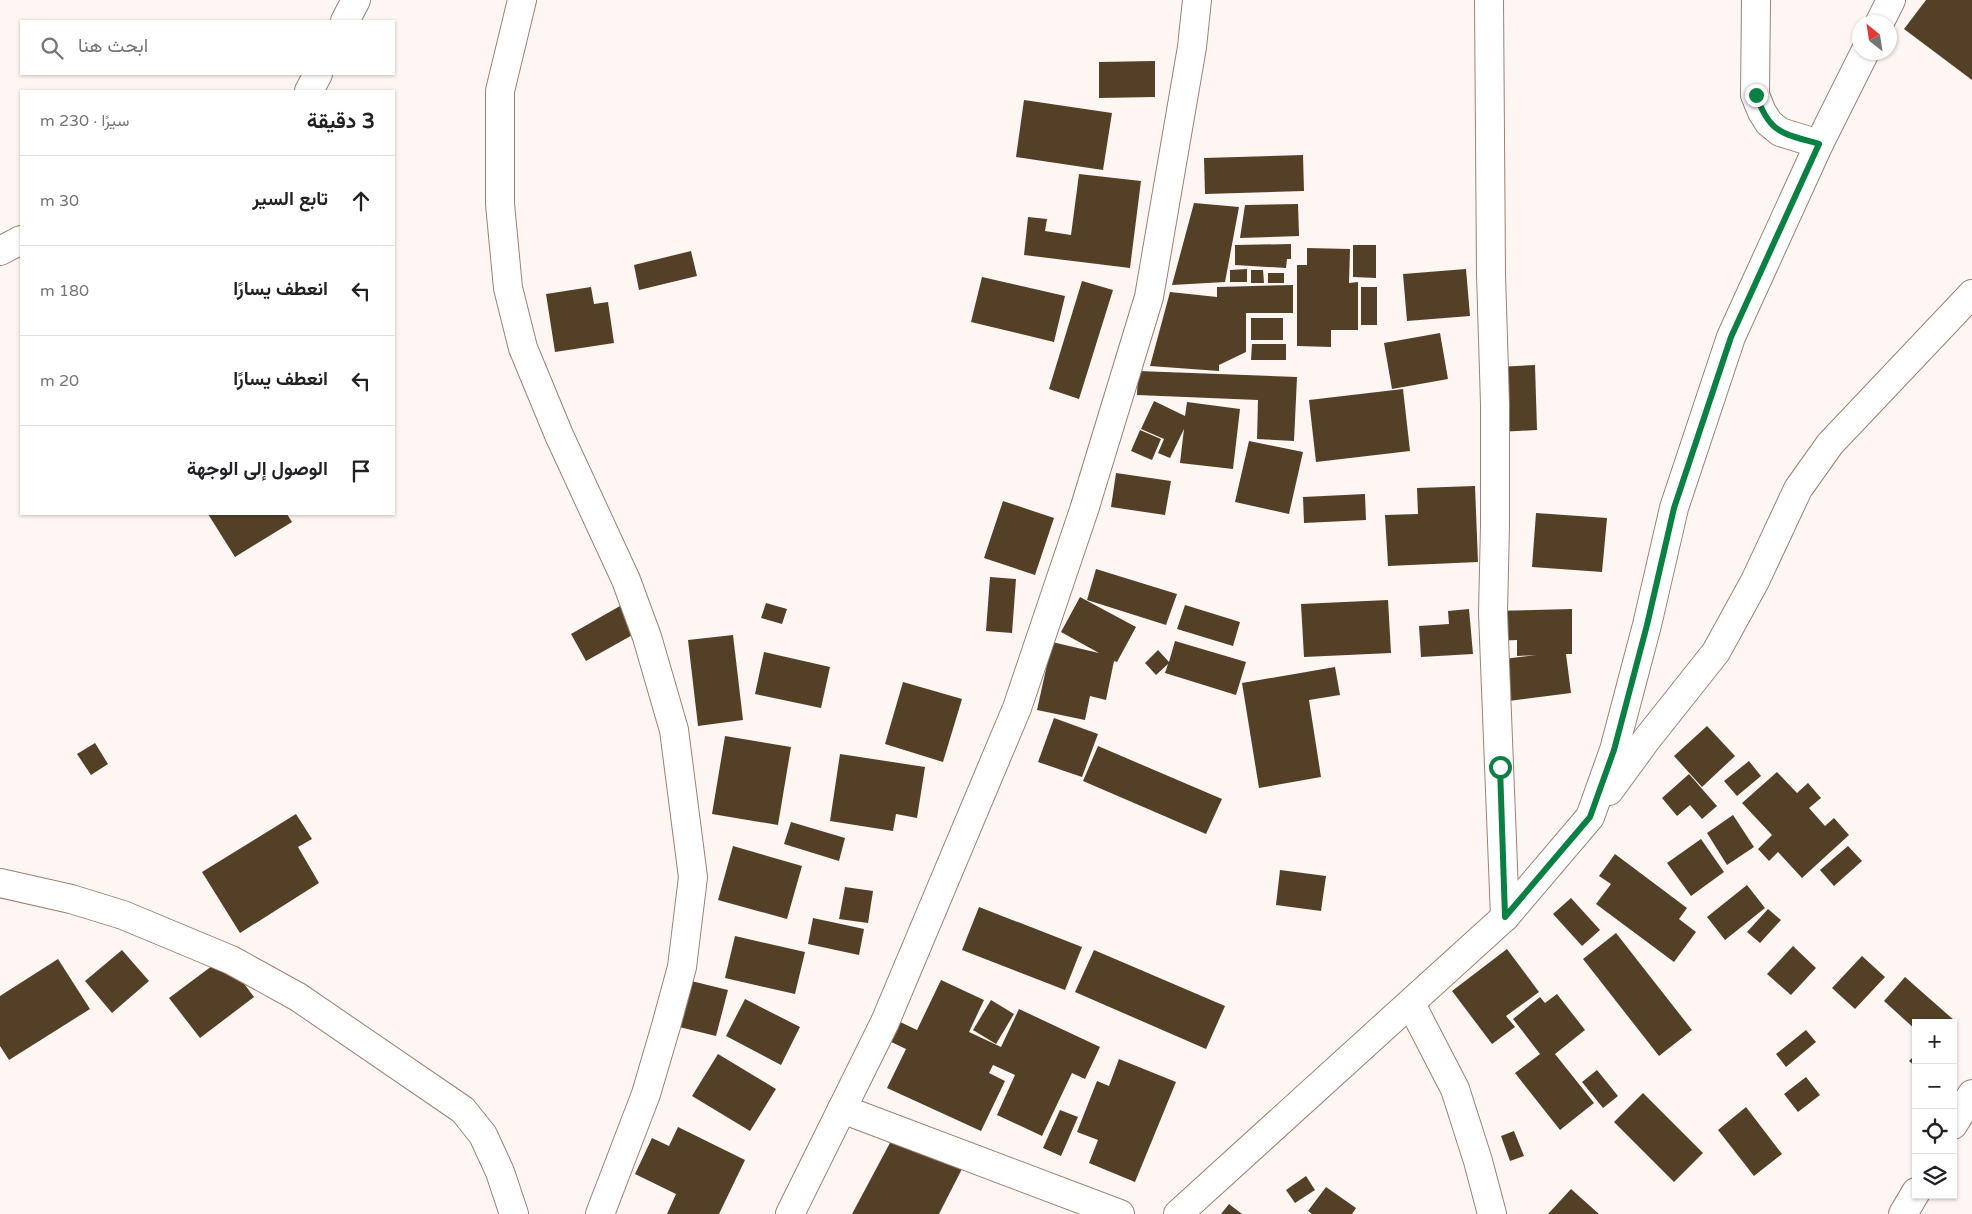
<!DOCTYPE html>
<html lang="ar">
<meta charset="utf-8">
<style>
:root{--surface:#fff;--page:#f6f6f6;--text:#202124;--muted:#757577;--line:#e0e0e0}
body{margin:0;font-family:"Varela Round",Vazirmatn,sans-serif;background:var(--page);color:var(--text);direction:rtl}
.controls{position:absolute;right:15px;bottom:15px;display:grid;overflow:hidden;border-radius:0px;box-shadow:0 1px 4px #0004}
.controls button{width:45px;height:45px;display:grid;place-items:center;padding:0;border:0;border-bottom:1px solid var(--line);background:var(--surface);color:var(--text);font:25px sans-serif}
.compass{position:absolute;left:1852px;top:15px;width:45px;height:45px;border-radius:50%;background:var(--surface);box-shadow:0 1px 4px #0004;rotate:330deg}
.stop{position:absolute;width:15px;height:15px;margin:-11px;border:4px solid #0b8043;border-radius:50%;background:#fff}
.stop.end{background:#0b8043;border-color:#fff;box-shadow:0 1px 5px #0008}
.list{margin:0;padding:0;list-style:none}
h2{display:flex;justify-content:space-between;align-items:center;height:65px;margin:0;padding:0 20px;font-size:21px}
h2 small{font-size:16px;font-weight:400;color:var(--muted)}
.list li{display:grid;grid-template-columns:32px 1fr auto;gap:15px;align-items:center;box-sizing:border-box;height:90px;padding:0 20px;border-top:1px solid var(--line)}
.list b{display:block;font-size:19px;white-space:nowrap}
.list em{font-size:16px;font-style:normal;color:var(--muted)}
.icon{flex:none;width:28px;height:28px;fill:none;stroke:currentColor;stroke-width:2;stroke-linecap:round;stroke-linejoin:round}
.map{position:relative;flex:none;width:1972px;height:1214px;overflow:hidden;direction:ltr}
.search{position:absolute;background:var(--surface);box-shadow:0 1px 4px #0004;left:20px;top:20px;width:375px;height:55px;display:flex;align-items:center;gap:12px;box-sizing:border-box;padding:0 18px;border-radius:0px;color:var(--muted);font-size:19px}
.panel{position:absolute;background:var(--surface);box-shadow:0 1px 4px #0004;left:20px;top:90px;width:375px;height:425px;border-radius:0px;direction:rtl}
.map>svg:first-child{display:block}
</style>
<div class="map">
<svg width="1972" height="1214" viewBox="0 0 1972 1214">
<rect width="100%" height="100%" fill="#fef6f3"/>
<g fill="#534027">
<polygon points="1926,0 1972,0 1972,80 1904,29"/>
<polygon points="1155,61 1155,97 1099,98 1099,62"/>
<polygon points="1024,100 1112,113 1103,170 1016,157"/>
<polygon points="1303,155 1304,191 1205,194 1204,158"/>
<polygon points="1079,174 1141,181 1130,268 1024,255 1028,217 1047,219 1045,231 1071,235"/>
<polygon points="1194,203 1239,207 1225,282 1172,285"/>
<polygon points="1298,204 1299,236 1240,238 1245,205"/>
<polygon points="1291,244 1291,259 1287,259 1286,268 1235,265 1235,245"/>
<polygon points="1353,245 1376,245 1376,278 1353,277"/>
<polygon points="1307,248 1350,249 1349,283 1358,282 1358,330 1331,330 1331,347 1297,346 1297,265 1307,265"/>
<polygon points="691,251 697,276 639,290 634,265"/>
<polygon points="1247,269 1247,282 1230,282 1230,270"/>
<polygon points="1466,269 1470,316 1407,321 1403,274"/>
<polygon points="1251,270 1263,270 1264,283 1251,283"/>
<rect x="1268" y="273" width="16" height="10"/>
<polygon points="982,277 1065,296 1054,342 971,322"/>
<polygon points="1082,281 1113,290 1079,399 1049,389"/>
<polygon points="1293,285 1293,313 1246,313 1246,352 1219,365 1219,371 1150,366 1170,292 1217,297 1217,287"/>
<polygon points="591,287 594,304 608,302 614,343 555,352 546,294"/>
<rect x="1361" y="287" width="16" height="38"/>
<rect x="1251" y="318" width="32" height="22"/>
<polygon points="1440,333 1448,379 1392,389 1384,343"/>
<polygon points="1252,344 1286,344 1286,360 1251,360"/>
<polygon points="1535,365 1537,430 1499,432 1497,367"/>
<polygon points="1138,371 1297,377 1294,441 1257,439 1258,400 1137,395"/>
<polygon points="1403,389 1410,451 1316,462 1309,400"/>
<polygon points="1154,401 1185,416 1187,402 1240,409 1233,469 1180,463 1184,429 1170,458 1158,453 1164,439 1141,429"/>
<polygon points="1140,430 1161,439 1152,460 1131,451"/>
<polygon points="1249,441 1303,452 1289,514 1235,502"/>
<polygon points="1116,473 1171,481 1165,515 1111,507"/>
<polygon points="1475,486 1478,562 1388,566 1385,515 1418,514 1417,488"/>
<polygon points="1365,494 1366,520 1304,523 1303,497"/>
<polygon points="1003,501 1054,518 1035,575 984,558"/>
<polygon points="1536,513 1607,518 1602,572 1532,567"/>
<polygon points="208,514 287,514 292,522 235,557"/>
<polygon points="1096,569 1177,594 1166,625 1087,600"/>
<polygon points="990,577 1016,579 1012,633 986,631"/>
<polygon points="1080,597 1136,627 1117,662 1114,661 1106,700 1090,696 1085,720 1037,710 1052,642 1099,653 1061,632"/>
<polygon points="1388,600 1391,653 1304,657 1301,604"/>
<polygon points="766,603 787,609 782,624 761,618"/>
<polygon points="1185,605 1240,622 1233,646 1177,629"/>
<polygon points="620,606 636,633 586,661 571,634"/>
<polygon points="1469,609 1473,654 1421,657 1419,626 1449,624 1448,611"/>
<polygon points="1572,609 1572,654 1566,654 1571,693 1493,703 1487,661 1537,655 1517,656 1517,640 1492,641 1491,611"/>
<polygon points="733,635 743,720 698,726 688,640"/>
<polygon points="1175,641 1246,662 1236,695 1165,673 1168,664 1156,675 1145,663 1158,650 1169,662"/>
<polygon points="764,652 830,667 821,708 755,694"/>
<polygon points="1335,667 1340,695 1309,700 1321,777 1259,788 1242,683"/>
<polygon points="903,682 962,699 943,762 885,744"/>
<polygon points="1054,718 1098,734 1082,777 1038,762"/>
<polygon points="1707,726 1735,756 1702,787 1674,756"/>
<polygon points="725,736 791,747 778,825 712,814"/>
<polygon points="95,743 108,764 91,775 77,754"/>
<polygon points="1098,746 1222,799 1206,834 1083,781"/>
<polygon points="840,754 925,767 917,818 896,814 893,831 830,821"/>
<polygon points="1749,761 1761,776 1737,796 1724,781"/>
<polygon points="1777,772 1797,793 1808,783 1821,798 1809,808 1825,826 1834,818 1849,835 1802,878 1778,852 1769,861 1758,849 1772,835 1742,803"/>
<polygon points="1689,774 1717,806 1702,819 1690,805 1677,816 1662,798"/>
<polygon points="296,814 312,839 298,847 319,883 240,933 202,872"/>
<polygon points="1733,815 1754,847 1727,865 1707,833"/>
<polygon points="791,822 845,838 839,861 784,844"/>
<polygon points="1701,839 1724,872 1691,896 1667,863"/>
<polygon points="733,846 802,866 787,919 718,900"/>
<polygon points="1848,846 1862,861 1834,886 1820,870"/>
<polygon points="1615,854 1687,908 1679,919 1696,932 1674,962 1596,904 1611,884 1599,876"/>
<polygon points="1280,870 1326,876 1321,911 1276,905"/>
<polygon points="1747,885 1765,908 1725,940 1707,917"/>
<polygon points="845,887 873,891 868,923 839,919"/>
<polygon points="1571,898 1600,930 1582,946 1553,914"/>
<polygon points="979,907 1082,947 1065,990 962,950"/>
<polygon points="1768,909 1781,920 1760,943 1747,932"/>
<polygon points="813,918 864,929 859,955 808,944"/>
<polygon points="1616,933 1692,1030 1659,1056 1583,959"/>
<polygon points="735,936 805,952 795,994 725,978"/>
<polygon points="1793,946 1816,968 1791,995 1767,974"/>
<polygon points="1507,949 1539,992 1506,1016 1515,1027 1492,1044 1452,991"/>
<polygon points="122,950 149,981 112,1013 85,981"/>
<polygon points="1094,950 1225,1006 1206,1049 1075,992"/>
<polygon points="1862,956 1885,977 1855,1009 1832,988"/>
<polygon points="224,957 254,997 200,1038 169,998"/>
<polygon points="58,959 90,1009 9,1060 0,1046 0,996"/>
<polygon points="1905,977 1955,1021 1953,1023 1916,1023 1916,1030 1884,1001"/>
<polygon points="679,978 728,990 716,1036 667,1024"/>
<polygon points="941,980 984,1000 969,1032 1001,1047 1019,1009 1100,1047 1085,1079 1072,1073 1042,1136 997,1115 1015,1075 993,1065 989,1073 1005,1081 981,1131 887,1088 906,1049 887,1040 896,1020 917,1030"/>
<polygon points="1557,994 1585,1030 1555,1054 1594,1103 1560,1130 1515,1073 1540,1054 1513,1019 1540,997 1545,1003"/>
<polygon points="745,999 800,1027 781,1065 726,1036"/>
<polygon points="991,1000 1014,1014 996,1044 973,1030"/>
<polygon points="1806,1030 1816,1042 1786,1067 1776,1054"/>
<polygon points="718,1054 776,1089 750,1131 692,1096"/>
<polygon points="1916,1054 1916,1067 1909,1061"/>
<polygon points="1119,1059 1176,1082 1135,1182 1089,1163 1098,1140 1077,1132 1097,1081 1109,1086"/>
<polygon points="1597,1070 1618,1096 1603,1108 1582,1082"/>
<polygon points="1806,1077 1820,1095 1798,1112 1784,1094"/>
<polygon points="1643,1093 1703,1153 1674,1182 1614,1122"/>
<polygon points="1746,1107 1782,1154 1754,1176 1718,1130"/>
<polygon points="1060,1110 1078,1117 1061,1156 1043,1148"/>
<polygon points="899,1126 966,1161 939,1214 852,1214"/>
<polygon points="678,1127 745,1160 719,1214 667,1214 676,1194 635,1174 652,1138 669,1146"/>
<polygon points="1514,1131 1524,1156 1510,1161 1501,1136"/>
<polygon points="1306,1176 1315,1190 1295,1203 1286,1190"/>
<polygon points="1326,1187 1356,1208 1352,1214 1312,1214 1308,1211"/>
<polygon points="1571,1189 1599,1214 1548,1214"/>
<polygon points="1229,1204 1242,1214 1221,1214"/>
</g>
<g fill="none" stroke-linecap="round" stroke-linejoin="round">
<g stroke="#a08071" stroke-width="30">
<g id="minor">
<polyline points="522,0 500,91 500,204 508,288 523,348 559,435 626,580 647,637 674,730 693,877 682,967 666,1026 646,1094 600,1214"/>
<polyline points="1489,0 1491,274 1495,404 1495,525 1493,613 1505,917"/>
<polyline points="1756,0 1755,95 1762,112 1769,123 1780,132 1819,144"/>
<polyline points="345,21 356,0"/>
<polyline points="1880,22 1891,0"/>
<polyline points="309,91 318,74"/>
<polyline points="0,251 21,240"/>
<polyline points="1609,791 1647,739 1716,652 1755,581 1798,489 1830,444 1972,294"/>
<polyline points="0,883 71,899 123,915 231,960 298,997 463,1110 483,1135 500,1172 514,1214"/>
<polyline points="1411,1004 1455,1089 1478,1161 1492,1214"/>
<polyline points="842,1109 1120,1214"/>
<polyline points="1953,1125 1972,1094"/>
<polyline points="1178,1214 1505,917 1590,817 1614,750 1647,625 1674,508 1731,337 1819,144 1865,52"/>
<polyline points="1903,1214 1916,1192"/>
</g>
</g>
<g stroke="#a08071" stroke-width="30">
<polyline id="tertiary" points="790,1214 885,1022 1017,708 1084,510 1149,297 1192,47 1197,0"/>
</g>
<use href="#minor" stroke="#fff" stroke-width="28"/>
<use href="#tertiary" stroke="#fff" stroke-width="28"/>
</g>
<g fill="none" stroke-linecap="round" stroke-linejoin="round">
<path stroke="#0b8043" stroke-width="6" d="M1500,767L1505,917L1590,817L1614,750L1647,625L1674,508L1731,337L1819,144C1782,133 1770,134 1756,95"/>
</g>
</svg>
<div class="controls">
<button>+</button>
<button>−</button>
<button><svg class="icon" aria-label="locate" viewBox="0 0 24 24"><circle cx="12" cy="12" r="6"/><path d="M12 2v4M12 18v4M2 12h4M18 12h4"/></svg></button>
<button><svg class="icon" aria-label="layers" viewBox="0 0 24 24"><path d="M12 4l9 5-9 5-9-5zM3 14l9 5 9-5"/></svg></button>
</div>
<svg class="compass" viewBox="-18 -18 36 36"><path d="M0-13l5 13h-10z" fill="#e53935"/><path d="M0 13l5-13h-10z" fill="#757577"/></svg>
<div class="stop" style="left:1500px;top:767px"></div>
<div class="stop end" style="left:1756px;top:95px"></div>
<div class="search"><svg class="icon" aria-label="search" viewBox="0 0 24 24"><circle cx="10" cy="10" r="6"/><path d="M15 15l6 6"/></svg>ابحث هنا</div>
<section class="panel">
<h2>3 دقيقة<small>سيرًا · 230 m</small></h2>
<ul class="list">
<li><svg class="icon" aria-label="ahead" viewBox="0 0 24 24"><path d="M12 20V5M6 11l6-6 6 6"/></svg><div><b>تابع السير</b></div><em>30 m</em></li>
<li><svg class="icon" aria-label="left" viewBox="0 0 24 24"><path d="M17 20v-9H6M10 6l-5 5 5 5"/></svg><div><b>انعطف يسارًا</b></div><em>180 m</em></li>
<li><svg class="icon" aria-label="left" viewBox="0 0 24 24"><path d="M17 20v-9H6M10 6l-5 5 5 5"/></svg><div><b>انعطف يسارًا</b></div><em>20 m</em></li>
<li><svg class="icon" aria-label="arrive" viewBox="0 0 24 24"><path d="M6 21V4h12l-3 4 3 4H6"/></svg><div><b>الوصول إلى الوجهة</b></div></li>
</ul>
</section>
</div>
